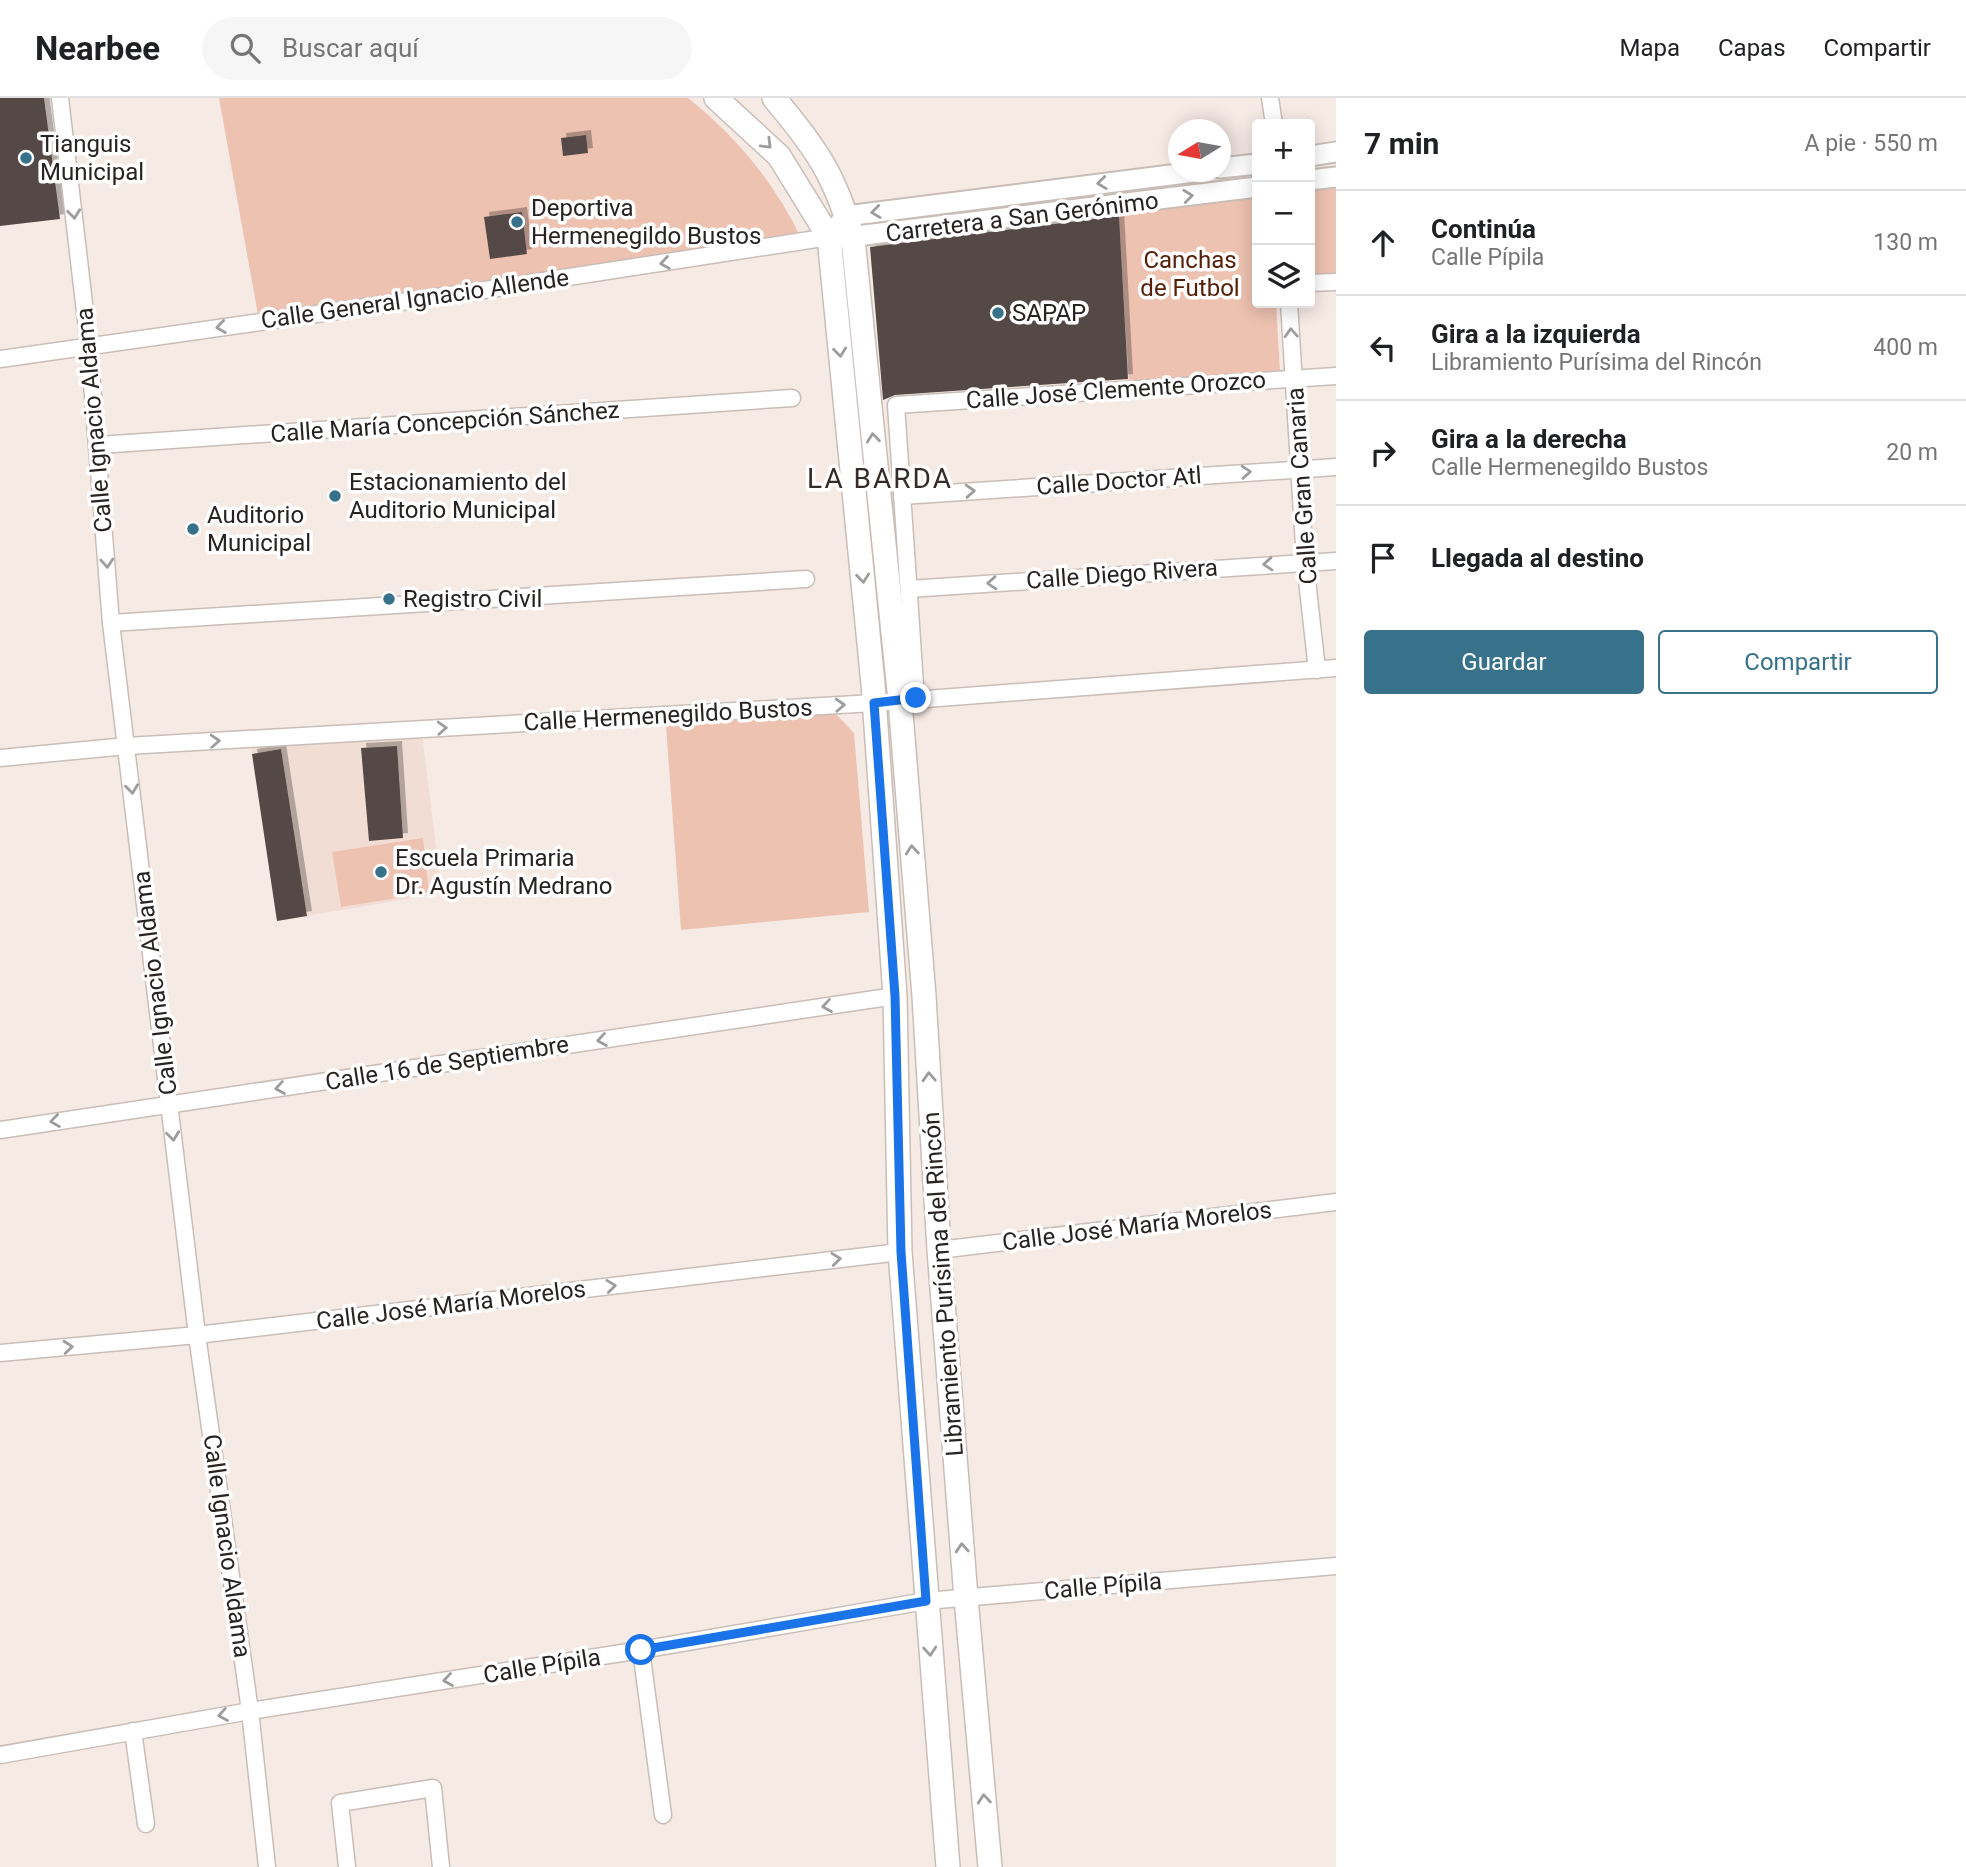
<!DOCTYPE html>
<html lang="es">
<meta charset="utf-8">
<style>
:root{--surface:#fff;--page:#f6f6f6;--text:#202124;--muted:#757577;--line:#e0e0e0;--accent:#37728a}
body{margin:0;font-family:Roboto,sans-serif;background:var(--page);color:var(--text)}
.controls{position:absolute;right:21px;top:21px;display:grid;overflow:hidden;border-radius:7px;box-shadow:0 4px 18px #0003}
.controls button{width:63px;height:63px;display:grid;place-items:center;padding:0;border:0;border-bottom:2px solid var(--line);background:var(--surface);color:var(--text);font:35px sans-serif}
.compass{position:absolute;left:1168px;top:21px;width:63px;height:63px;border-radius:50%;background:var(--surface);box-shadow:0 4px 18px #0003;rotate:259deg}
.stop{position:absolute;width:21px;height:21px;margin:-16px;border:5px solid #1a73e8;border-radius:50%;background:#fff}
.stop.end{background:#1a73e8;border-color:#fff;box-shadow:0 2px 7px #0008}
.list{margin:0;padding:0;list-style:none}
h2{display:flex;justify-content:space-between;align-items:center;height:91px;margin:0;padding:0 28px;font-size:30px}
h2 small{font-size:23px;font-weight:400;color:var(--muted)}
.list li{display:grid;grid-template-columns:46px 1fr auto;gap:21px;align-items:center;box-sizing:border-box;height:105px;padding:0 28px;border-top:2px solid var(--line)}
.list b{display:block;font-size:26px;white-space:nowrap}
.list p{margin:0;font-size:23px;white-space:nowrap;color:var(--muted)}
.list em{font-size:23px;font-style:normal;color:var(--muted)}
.actions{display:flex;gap:14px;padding:21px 28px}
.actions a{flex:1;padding:16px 0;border:2px solid var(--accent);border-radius:7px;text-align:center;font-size:24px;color:var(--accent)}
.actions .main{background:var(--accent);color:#fff}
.icon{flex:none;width:38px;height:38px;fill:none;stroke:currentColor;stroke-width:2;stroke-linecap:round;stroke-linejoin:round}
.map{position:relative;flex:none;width:1336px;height:1769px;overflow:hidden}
header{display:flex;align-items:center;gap:42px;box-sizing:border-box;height:98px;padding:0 35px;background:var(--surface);border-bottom:2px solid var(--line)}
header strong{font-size:33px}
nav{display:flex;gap:38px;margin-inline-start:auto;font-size:24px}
.search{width:490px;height:63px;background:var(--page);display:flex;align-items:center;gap:18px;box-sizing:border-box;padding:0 24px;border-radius:38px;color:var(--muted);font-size:26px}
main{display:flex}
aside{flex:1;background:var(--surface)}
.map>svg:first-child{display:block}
</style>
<header>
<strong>Nearbee</strong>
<div class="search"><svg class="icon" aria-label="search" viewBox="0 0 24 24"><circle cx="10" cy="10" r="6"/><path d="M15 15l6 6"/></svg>Buscar aquí</div>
<nav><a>Mapa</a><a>Capas</a><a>Compartir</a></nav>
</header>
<main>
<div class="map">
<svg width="1336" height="1769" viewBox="0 0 1336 1769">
<defs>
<filter id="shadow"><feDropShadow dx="5" dy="-5" stdDeviation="0" flood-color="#0004"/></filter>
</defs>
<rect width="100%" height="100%" fill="#f6eae5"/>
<polygon fill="#f2ddd5" points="422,637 442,795 277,823 251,647"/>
<g fill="#edc2b1">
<path d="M219,0H688C736,38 774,84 801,140L258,217Z"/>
<polygon points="1336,89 1336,175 1310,176 1310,91"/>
<polygon points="1257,96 1257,205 1276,205 1280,274 1129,285 1118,110"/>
<polygon points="834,614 854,635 869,814 681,832 666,628"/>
<polygon points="423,740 429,795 341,809 332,754"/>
</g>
<g fill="#544a46" filter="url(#shadow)">
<polygon points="0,0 44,0 60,121 0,128"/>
<polygon points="586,37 588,55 563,58 561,40"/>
<polygon points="522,114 527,156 490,161 484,119"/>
<polygon points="1119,118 1128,281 895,297 883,302 870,149"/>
<polygon points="397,648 403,740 369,743 361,650"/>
<polygon points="281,651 307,818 277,823 252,656"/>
</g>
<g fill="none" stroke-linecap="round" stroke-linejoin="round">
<g stroke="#c9bdb8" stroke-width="19">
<g id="minor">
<polyline points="60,0 89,248 111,525 197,1237 250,1613 267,1769"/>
<polyline points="1270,0 1274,26"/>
<polyline points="1310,185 1336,184"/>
<polyline points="1289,205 1305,464 1317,572"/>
<polyline points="0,261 465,195 829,139"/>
<polyline points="99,347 792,300"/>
<polyline points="902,398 1336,369"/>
<polyline points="909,491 1336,463"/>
<polyline points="111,525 806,481"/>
<polyline points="916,601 896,307 1336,278"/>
<polyline points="0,660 127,648 874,605 1336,570"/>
<polyline points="0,1032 895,898"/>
<polyline points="939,1152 1336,1104"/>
<polyline points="0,1255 197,1237 900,1154"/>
<polyline points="641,1552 663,1717"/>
<polyline points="133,1633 146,1726"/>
<polyline points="0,1657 250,1613 641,1552 926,1503 1336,1468"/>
<polyline points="347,1769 340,1705 433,1690 441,1769"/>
</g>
</g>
<g stroke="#c9bdb8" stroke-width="23">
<g id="tertiary">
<polyline points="1310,58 1336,54"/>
<polyline points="1220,70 1257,66"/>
<polyline points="1310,82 1336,79"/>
<polyline points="838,127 846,118 1194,74"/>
<polyline points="840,140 1257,89"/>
</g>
</g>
<g stroke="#c9bdb8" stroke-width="26">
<g id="secondary">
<polyline points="716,0 779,58 829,139 873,586 895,898 900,1154 948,1769"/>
<path d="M774,0C816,50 835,77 853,141L900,603L924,898L939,1152L966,1500L990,1769"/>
</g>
</g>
<use href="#minor" stroke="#fff" stroke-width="16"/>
<use href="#tertiary" stroke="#fff" stroke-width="19"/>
<use href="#secondary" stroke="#fff" stroke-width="23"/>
</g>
<defs><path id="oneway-chevron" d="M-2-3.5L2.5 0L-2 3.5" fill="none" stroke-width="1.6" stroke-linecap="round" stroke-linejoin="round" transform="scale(1.75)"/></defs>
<g stroke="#9e9c9c">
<use href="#oneway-chevron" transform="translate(767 46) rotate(45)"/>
<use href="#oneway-chevron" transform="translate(1102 85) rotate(173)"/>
<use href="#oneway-chevron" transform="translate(1188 98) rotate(-7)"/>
<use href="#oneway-chevron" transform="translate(876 114) rotate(173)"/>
<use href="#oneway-chevron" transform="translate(74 116) rotate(83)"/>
<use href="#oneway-chevron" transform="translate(665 165) rotate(171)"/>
<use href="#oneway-chevron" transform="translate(221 229) rotate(172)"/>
<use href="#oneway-chevron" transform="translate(1291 235) rotate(-93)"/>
<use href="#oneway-chevron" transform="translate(840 254) rotate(84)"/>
<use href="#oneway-chevron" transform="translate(873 340) rotate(-96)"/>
<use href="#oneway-chevron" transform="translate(1246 374) rotate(-4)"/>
<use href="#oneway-chevron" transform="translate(970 393) rotate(-4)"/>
<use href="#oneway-chevron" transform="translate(107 465) rotate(86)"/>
<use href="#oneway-chevron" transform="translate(1268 466) rotate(176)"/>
<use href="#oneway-chevron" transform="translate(863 480) rotate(84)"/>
<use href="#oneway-chevron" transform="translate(992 485) rotate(176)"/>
<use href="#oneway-chevron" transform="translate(840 607) rotate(-3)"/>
<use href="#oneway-chevron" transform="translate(442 630) rotate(-3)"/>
<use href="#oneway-chevron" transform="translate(215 643) rotate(-3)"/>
<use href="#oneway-chevron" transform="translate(132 691) rotate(83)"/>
<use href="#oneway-chevron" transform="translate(912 752) rotate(-95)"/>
<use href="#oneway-chevron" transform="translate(827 908) rotate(171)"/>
<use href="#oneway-chevron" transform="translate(602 942) rotate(171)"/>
<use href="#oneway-chevron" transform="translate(929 979) rotate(-93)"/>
<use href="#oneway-chevron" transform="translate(280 990) rotate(171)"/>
<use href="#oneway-chevron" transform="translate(55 1023) rotate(172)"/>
<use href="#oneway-chevron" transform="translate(173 1038) rotate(83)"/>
<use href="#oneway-chevron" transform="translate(836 1161) rotate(-7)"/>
<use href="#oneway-chevron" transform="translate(611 1188) rotate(-7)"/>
<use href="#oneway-chevron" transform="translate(68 1249) rotate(-5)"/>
<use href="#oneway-chevron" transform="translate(962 1450) rotate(-94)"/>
<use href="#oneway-chevron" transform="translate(930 1553) rotate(85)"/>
<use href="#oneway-chevron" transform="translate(448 1582) rotate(171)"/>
<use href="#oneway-chevron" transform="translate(223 1617) rotate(170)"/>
<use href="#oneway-chevron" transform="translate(984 1701) rotate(-95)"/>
</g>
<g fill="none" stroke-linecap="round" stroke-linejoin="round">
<polyline stroke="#1a73e8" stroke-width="9" points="641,1552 926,1503 901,1154 895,898 874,605 916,600"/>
</g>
<g fill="#37728a" stroke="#fff" stroke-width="2.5">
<circle cx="26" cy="60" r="7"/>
<circle cx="517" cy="124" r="7"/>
<circle cx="998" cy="215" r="7"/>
<circle cx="335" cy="398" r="7"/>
<circle cx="193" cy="431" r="7"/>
<circle cx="389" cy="501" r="7"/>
<circle cx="381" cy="774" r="7"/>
</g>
<g text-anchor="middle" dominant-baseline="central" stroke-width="7" stroke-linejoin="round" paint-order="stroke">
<g font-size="24" fill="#282322" stroke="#fff" text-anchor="start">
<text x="40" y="46">Tianguis<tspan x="40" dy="28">Municipal</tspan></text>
<text x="531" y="110">Deportiva<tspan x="531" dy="28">Hermenegildo Bustos</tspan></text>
<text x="1012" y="215">SAPAP</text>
<text x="349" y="384">Estacionamiento del<tspan x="349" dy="28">Auditorio Municipal</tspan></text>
<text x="207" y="417">Auditorio<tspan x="207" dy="28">Municipal</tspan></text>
<text x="403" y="501">Registro Civil</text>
<text x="395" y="760">Escuela Primaria<tspan x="395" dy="28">Dr. Agustín Medrano</tspan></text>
</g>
<g font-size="24" fill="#282322" stroke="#fff">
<text transform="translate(1022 119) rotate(-7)">Carretera a San Gerónimo</text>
<text transform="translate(415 201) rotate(-8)">Calle General Ignacio Allende</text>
<text transform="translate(1116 292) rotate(-4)">Calle José Clemente Orozco</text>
<text transform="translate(94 322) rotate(-95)">Calle Ignacio Aldama</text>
<text transform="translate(445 324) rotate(-4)">Calle María Concepción Sánchez</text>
<text transform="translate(1119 383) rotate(-4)">Calle Doctor Atl</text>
<text transform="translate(1302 388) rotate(-94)">Calle Gran Canaria</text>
<text transform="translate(1122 476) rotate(-4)">Calle Diego Rivera</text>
<text transform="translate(668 617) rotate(-3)">Calle Hermenegildo Bustos</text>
<text transform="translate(155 885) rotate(-97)">Calle Ignacio Aldama</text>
<text transform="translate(447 965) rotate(-9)">Calle 16 de Septiembre</text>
<text transform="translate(1137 1128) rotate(-7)">Calle José María Morelos</text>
<text transform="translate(943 1186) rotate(-94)">Libramiento Purísima del Rincón</text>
<text transform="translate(451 1207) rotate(-7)">Calle José María Morelos</text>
<text transform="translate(227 1448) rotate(82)">Calle Ignacio Aldama</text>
<text transform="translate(1103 1488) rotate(-5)">Calle Pípila</text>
<text transform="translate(542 1568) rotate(-9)">Calle Pípila</text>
</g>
<g font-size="24" fill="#562008" stroke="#fff">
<text x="1190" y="162">Canchas<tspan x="1190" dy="28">de Futbol</tspan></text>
</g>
<g font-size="28" letter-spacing="2" fill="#352c29" stroke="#fff">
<text x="880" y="380">LA BARDA</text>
</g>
</g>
</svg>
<div class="controls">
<button>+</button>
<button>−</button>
<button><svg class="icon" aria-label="layers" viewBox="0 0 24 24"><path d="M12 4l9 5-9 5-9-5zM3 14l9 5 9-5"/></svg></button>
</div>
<svg class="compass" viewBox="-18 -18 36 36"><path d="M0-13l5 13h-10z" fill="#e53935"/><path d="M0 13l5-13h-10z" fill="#757577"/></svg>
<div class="stop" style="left:641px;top:1552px"></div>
<div class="stop end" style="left:916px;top:600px"></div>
</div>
<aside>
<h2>7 min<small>A pie · 550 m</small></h2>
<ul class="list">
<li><svg class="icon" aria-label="ahead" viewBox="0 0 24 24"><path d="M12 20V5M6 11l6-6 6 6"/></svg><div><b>Continúa</b><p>Calle Pípila</p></div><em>130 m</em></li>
<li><svg class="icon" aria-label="left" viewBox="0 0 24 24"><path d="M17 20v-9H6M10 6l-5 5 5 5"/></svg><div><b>Gira a la izquierda</b><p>Libramiento Purísima del Rincón</p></div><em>400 m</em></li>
<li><svg class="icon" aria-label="right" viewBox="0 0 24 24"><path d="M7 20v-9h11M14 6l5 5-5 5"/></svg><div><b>Gira a la derecha</b><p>Calle Hermenegildo Bustos</p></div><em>20 m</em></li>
<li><svg class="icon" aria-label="arrive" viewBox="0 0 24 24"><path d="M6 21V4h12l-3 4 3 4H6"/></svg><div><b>Llegada al destino</b></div></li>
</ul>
<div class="actions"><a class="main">Guardar</a><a>Compartir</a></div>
</aside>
</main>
